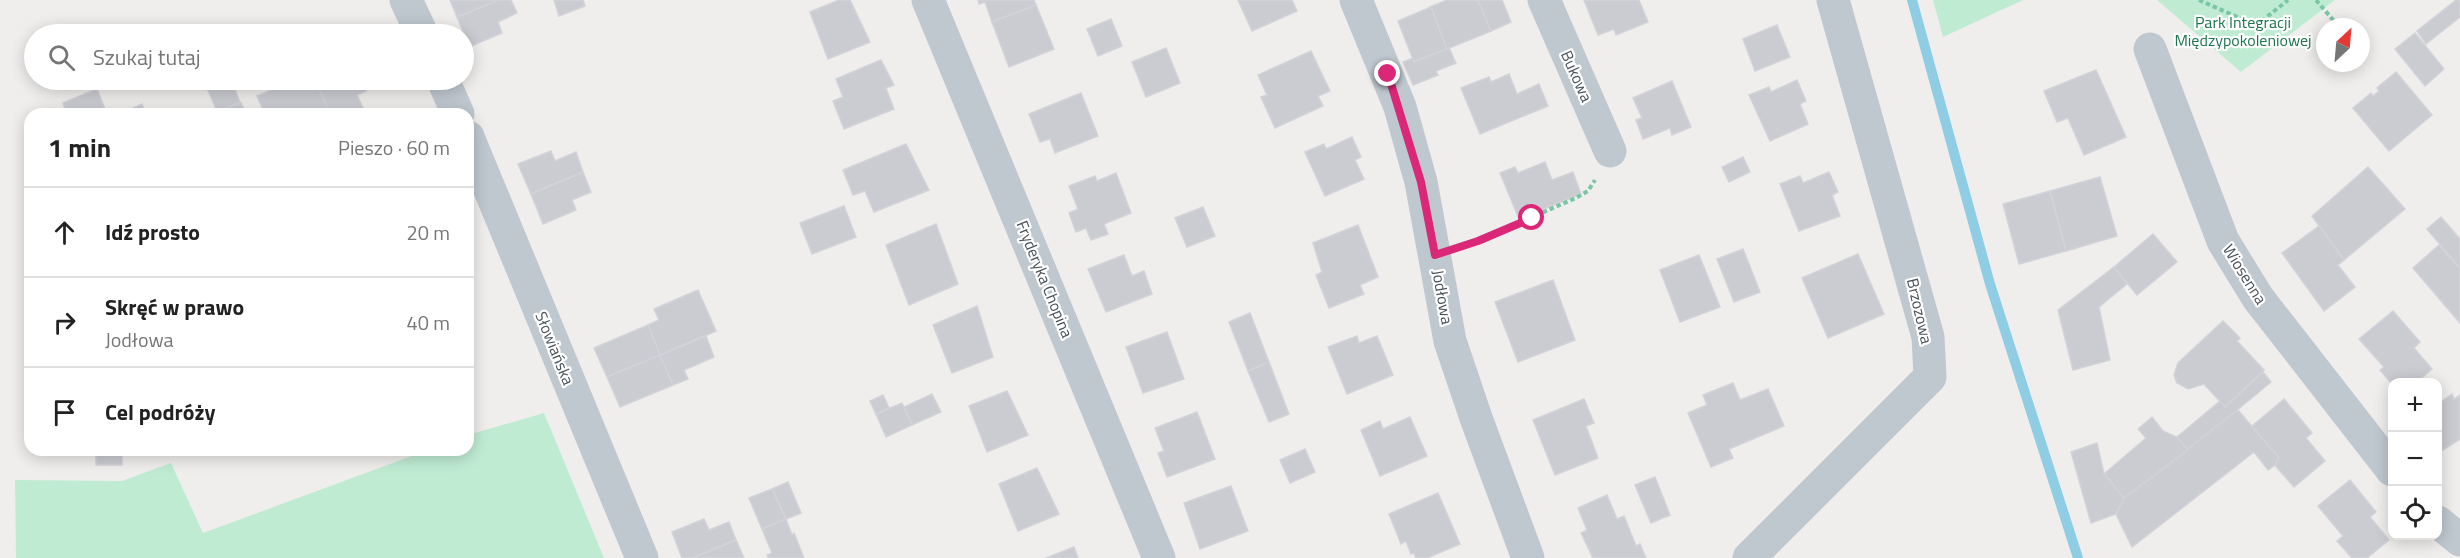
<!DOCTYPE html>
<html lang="pl">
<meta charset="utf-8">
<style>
:root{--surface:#fff;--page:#f2f2f2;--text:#222;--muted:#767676;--line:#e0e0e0}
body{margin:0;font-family:"Titillium Web",sans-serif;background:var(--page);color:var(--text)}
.controls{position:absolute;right:18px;bottom:18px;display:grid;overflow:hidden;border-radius:12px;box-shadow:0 3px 15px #0003}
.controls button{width:54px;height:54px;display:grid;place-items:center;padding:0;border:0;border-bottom:2px solid var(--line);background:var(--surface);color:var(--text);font:30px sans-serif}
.compass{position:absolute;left:2316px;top:18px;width:54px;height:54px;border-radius:50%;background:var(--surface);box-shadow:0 3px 15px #0003;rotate:26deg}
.stop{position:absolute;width:18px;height:18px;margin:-14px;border:4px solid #db2777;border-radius:50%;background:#fff}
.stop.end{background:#db2777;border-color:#fff;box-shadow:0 2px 6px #0008}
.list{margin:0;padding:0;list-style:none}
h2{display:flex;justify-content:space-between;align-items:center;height:78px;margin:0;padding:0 24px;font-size:26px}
h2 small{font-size:20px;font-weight:400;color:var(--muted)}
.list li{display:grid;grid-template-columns:39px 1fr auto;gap:18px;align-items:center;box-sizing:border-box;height:90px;padding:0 24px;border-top:2px solid var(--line)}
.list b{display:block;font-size:22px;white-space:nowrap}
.list p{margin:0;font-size:20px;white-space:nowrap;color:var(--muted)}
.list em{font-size:20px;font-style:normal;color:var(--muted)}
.icon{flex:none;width:33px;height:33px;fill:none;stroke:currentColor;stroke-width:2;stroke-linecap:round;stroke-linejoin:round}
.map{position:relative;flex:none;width:2460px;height:558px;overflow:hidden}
.search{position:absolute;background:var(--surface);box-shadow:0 3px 15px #0003;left:24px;top:24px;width:450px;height:66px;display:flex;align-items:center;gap:15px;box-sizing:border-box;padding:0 21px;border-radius:33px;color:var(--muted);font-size:22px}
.panel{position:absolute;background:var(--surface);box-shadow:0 3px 15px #0003;left:24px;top:108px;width:450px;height:348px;border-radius:18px}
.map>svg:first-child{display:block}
</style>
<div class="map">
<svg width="2460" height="558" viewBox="0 0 2460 558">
<rect width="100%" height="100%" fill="#f0eeed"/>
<g fill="#bfebd3">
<polygon points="1933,0 2023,0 1943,37"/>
<polygon points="2157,0 2335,0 2241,72"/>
<polygon points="544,413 604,558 16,558 15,480 122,481 171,463 203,533 428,450 468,450 468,435"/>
</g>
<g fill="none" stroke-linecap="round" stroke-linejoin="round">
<polyline stroke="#8fcde4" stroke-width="10" points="1912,0 1990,284 2078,558"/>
</g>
<g fill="#cbccd2" stroke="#d2d3d9" stroke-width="1.5">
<polygon points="450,0 499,0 457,17"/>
<polygon points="499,0 511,0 517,13 498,22 502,33 469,47 457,17"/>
<polygon points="554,0 583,0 585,6 559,16"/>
<polygon points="839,0 850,0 870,42 828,59 810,12"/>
<polygon points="978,0 1034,0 1036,5 992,22 985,2 979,4"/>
<polygon points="1238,0 1292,0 1297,11 1252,31"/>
<polygon points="1447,0 1478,0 1491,31 1447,49 1430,7"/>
<polygon points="1478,0 1502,0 1511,22 1491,31"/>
<polygon points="1584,0 1639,0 1648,22 1616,35 1614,29 1598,35"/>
<polygon points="2456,0 2460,0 2460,17 2426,44 2417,31"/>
<polygon points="1036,5 1054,49 1009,67 992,22"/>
<polygon points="1431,7 1447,49 1414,62 1398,21"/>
<polygon points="1111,19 1122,46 1098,56 1087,29"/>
<polygon points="1777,25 1790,57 1755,71 1743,39"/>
<polygon points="2415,33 2444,69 2425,86 2395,49"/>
<polygon points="1166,48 1180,83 1146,97 1132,62"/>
<polygon points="1449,48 1456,63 1436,71 1438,75 1413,85 1403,62 1413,58 1414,62"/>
<polygon points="1311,51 1330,91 1318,96 1323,106 1275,128 1261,97 1267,95 1258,75"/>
<polygon points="881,60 894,85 886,88 894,109 844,129 833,101 843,97 836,79"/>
<polygon points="2096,70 2126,137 2084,155 2068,118 2057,122 2044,91"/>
<polygon points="2396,72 2432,115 2389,151 2353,108 2371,93 2373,96 2379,91 2377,88"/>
<polygon points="1509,74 1517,94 1539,84 1548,106 1480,134 1461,88 1489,77 1491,82"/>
<polygon points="207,80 231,80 240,102 217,111 204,81"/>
<polygon points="296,80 315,80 330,114 265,114 257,96"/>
<polygon points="337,80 362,80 366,91 357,95 366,114 330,114 319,87"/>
<polygon points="1797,80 1806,101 1800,104 1808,124 1770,141 1749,95 1769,87 1771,92"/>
<polygon points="1672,81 1691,127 1672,135 1670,128 1643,139 1636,120 1642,118 1633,98"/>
<polygon points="97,89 107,114 67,114 63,103"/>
<polygon points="1081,93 1098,136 1055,153 1050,139 1040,142 1029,114"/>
<polygon points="241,103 246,114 216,114 215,113"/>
<polygon points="142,104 146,114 120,114"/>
<polygon points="1352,137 1361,157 1355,160 1364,179 1325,196 1305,152 1324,144 1326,149"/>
<polygon points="906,144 929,190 874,212 865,191 853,195 843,170"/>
<polygon points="551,151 555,161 576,152 583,172 531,194 518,164"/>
<polygon points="1743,157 1750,172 1729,182 1722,167"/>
<polygon points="1545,162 1552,180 1573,172 1581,194 1519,219 1500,173 1515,167 1518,173"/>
<polygon points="2368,167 2405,209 2344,260 2312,216"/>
<polygon points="583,172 591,192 572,200 576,210 543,224 531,194"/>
<polygon points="1829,172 1838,192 1832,195 1840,216 1799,231 1780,184 1800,176 1803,183"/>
<polygon points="1116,173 1131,213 1104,224 1108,234 1091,240 1086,228 1076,232 1069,213 1078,209 1069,186 1095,176 1097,181"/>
<polygon points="2100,177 2117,236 2066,251 2050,191"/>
<polygon points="2050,191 2066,251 2019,264 2003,204"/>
<polygon points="844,206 856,237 812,254 800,223"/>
<polygon points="1203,207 1215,236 1187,247 1175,218"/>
<polygon points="2441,217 2460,239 2460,268 2427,229"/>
<polygon points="936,224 958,284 909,305 886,245"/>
<polygon points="1358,225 1378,277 1360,285 1364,294 1329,308 1316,275 1322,272 1313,243"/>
<polygon points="2319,226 2344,260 2338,265 2355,287 2324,311 2282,253"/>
<polygon points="2153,234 2177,262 2137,295 2114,267"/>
<polygon points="2439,245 2460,269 2460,323 2413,268"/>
<polygon points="1743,249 1760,292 1734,302 1717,259"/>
<polygon points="1858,254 1884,314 1828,338 1802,278"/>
<polygon points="1124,255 1132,276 1144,271 1152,294 1106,312 1088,269"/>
<polygon points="1699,255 1720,307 1680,322 1660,270"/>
<polygon points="2114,267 2127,284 2099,307 2110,360 2073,370 2058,310"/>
<polygon points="1553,280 1575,340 1518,362 1495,302"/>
<polygon points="698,290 716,331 660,355 648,325 659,320 654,309"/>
<polygon points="977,306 993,357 952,373 933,325"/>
<polygon points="2393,311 2420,342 2414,348 2432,369 2417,382 2392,384 2380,370 2384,367 2359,339"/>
<polygon points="1250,313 1269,362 1248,371 1229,322"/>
<polygon points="2223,321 2240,338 2237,341 2264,370 2225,407 2204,384 2188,389 2177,383 2174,375 2178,363"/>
<polygon points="648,325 660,355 607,377 594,348"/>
<polygon points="1167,332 1184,379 1143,393 1126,347"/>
<polygon points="706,336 714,357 684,370 688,379 673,385 660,355"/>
<polygon points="1357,336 1359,343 1377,336 1393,375 1347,394 1328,347"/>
<polygon points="660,355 673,385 620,407 607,377"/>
<polygon points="1269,362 1289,414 1269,422 1248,371"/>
<polygon points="2263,372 2271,382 2188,451 2177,437 2220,401 2225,407"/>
<polygon points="1733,383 1740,400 1768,389 1784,426 1729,449 1733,458 1711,467 1688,413 1707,405 1703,395"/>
<polygon points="1007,391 1028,435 987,452 969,406"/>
<polygon points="932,394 941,412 912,425 904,407"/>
<polygon points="2452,394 2454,399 2460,395 2460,439 2440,452 2438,404"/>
<polygon points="883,395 889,408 876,414 870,401"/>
<polygon points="1584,399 1594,423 1586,426 1598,458 1555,475 1533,420"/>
<polygon points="2284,399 2312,433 2306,438 2325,461 2294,487 2273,463 2279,458 2252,426"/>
<polygon points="902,403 912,425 886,437 876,414"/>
<polygon points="2238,410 2279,458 2275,465 2268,470 2254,452 2132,547 2116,514 2124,498"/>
<polygon points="1197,412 1215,459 1167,477 1158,453 1164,451 1155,428"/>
<polygon points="1410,417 1427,456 1380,476 1361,430 1380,421 1383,429"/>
<polygon points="2152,417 2163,431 2177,437 2188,450 2124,498 2104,474 2146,438 2138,429"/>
<polygon points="2097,443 2104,474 2124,498 2116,514 2091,523 2071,452"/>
<polygon points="1305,449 1315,472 1290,483 1280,460"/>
<rect x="96" y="450" width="26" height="15"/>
<polygon points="1037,468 1059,514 1018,531 999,484"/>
<polygon points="1655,477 1670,515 1651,523 1635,485"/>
<polygon points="2350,480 2376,512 2370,517 2389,540 2367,558 2352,558 2337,541 2343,536 2318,506"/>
<polygon points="788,482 801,513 786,519 772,489"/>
<polygon points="1231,486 1248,531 1200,549 1184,503"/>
<polygon points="772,489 786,519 762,529 749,498"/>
<polygon points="1438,493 1460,544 1427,558 1416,558 1414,553 1411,554 1406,541 1401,544 1389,514"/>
<polygon points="1607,495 1617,519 1624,516 1636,546 1640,544 1646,558 1593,558 1581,533 1587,530 1578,508"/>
<polygon points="704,519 709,530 729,522 736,540 693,558 682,558 672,532"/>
<polygon points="786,519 792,535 794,533 804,558 769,558 767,555 772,553 762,529"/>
<polygon points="736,540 744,558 693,558"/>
<polygon points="1074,547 1078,558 1046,558"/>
</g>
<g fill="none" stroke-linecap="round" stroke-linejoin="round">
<g stroke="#7ac6a5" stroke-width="4" stroke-dasharray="4.5 3" stroke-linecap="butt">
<polyline points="2199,0 2251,23 2263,20 2288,0"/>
<polyline points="2316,0 2339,27"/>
<polyline points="1467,245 1576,198 1588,191 1595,180"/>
</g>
<g stroke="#bfc7cf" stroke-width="33">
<polyline points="406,0 422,34"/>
<polyline points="928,0 1159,558"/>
<polyline points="1356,0 1400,107 1421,182 1450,341 1476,418 1528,558"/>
<polyline points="1544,0 1610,151"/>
<polyline points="2150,49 2223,241 2258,298 2392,470"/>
<polyline points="443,80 458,114"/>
<polyline points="468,137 642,558"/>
<polyline points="2438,522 2460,540"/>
<polyline points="1749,558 1930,377 1928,337 1833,0"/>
</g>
</g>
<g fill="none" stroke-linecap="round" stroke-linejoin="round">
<polyline stroke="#db2777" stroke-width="8" points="1388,74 1421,182 1435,255 1478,241 1532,218"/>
</g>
<g text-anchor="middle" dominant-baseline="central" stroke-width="4.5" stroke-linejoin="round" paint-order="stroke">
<g font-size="16" fill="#1e754f" stroke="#fff">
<text x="2243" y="22">Park Integracji<tspan x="2243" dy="18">Międzypokoleniowej</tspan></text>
</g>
<g font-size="16" fill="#475059" stroke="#fff">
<text transform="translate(1577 76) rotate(66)">Bukowa</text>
<text transform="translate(2245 274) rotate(58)">Wiosenna</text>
<text transform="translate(1045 279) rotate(68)">Fryderyka Chopina</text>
<text transform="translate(1443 297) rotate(80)">Jodłowa</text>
<text transform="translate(1920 311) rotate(77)">Brzozowa</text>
<text transform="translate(555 348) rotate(68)">Słowiańska</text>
</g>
</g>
</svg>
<div class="controls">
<button>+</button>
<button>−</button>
<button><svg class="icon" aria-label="locate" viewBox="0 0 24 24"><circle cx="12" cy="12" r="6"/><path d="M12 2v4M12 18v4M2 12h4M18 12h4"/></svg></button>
</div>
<svg class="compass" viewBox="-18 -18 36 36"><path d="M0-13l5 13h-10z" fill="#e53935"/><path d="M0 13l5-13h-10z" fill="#767676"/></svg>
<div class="stop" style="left:1532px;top:218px"></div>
<div class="stop end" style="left:1388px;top:74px"></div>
<div class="search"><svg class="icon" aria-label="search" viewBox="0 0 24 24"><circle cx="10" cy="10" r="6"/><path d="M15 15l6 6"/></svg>Szukaj tutaj</div>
<section class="panel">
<h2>1 min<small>Pieszo · 60 m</small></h2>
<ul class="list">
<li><svg class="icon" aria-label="ahead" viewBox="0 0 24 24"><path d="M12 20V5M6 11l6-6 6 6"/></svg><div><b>Idź prosto</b></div><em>20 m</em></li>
<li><svg class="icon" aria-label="right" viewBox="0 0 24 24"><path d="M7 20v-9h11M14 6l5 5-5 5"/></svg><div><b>Skręć w prawo</b><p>Jodłowa</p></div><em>40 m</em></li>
<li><svg class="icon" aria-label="arrive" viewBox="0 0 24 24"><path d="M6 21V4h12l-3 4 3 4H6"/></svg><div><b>Cel podróży</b></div></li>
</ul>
</section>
</div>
